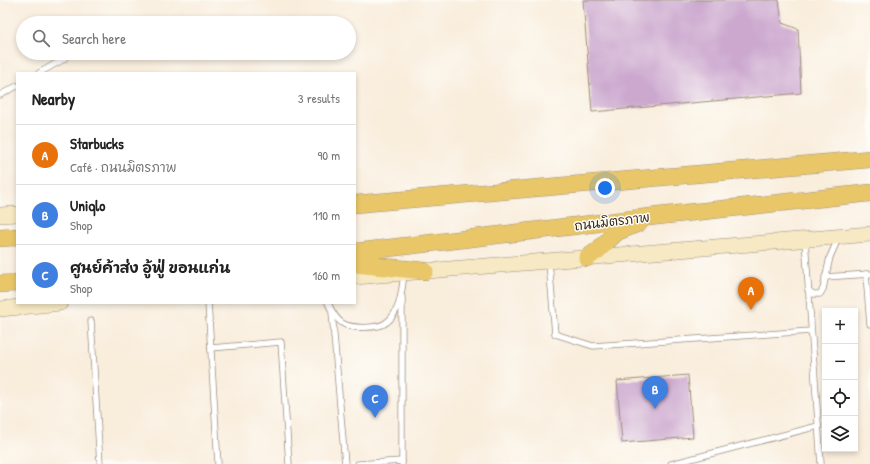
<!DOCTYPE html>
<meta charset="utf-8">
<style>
:root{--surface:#fff;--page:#f6f6f6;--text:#222;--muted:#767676;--line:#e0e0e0;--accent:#0f766e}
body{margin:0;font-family:"Patrick Hand","Playpen Sans Thai",sans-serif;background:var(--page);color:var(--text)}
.controls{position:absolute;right:12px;bottom:12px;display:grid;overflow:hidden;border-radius:0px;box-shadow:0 2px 6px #0003}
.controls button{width:36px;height:36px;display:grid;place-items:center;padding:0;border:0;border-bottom:1px solid var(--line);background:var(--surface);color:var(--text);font:20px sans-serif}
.you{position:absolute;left:605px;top:188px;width:14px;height:14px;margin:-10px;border:3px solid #fff;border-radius:50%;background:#1a73e8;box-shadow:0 0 0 6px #1a73e833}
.badge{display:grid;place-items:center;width:26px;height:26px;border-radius:50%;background:var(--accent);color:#fff;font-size:13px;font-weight:700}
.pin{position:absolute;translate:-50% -33px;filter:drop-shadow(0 1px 2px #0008)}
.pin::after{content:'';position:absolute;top:21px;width:14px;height:12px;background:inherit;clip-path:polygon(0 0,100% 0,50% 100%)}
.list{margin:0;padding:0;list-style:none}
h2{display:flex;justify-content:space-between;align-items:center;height:52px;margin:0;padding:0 16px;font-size:17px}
h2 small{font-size:13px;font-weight:400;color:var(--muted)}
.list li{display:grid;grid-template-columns:26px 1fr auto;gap:12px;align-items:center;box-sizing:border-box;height:60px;padding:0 16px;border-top:1px solid var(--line)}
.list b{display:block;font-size:15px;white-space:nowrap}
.list p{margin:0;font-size:13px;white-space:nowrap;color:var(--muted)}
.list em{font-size:13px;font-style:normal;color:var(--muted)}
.icon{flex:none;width:22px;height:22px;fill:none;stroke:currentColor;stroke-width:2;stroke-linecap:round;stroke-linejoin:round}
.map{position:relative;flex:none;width:870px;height:464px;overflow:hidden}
.search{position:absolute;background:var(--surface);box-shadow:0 2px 6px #0003;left:16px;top:16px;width:340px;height:44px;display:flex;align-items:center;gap:10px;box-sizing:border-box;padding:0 14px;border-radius:22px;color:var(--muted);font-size:15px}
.panel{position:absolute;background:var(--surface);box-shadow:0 2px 6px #0003;left:16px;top:72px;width:340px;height:232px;border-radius:0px}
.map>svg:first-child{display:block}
</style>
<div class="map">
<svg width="870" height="464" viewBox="0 0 870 464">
<rect width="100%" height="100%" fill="#fdfcf7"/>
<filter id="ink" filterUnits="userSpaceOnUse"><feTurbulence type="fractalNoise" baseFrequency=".025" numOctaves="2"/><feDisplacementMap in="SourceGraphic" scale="8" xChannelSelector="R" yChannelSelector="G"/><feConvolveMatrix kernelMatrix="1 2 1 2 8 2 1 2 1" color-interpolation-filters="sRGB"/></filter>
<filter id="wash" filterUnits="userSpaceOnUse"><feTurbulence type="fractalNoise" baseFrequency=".012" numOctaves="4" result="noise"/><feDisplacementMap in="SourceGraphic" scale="16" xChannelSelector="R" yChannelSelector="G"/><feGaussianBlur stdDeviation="0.9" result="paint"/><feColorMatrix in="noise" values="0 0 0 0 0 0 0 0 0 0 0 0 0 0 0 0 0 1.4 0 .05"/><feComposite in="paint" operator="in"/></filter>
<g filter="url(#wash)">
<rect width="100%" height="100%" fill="#f9eddc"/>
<g id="blocks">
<g fill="#cca8cf">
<polygon points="583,0 779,0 782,23 798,29 801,93 592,112"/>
<polygon points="688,375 693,437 622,443 617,381"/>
</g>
</g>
</g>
<g filter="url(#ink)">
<use href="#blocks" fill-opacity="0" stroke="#9a8c7d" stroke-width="1"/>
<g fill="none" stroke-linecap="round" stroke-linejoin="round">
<g stroke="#9a8c7d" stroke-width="7">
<g id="service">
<polyline points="39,73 64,59"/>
<polyline points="0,95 17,86"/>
<polyline points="805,240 821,464"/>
<polyline points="549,262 555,334 593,346 811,331"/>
<polyline points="866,274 870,324"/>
<polyline points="825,277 870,274"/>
<polyline points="808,290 813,294 820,294 823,289 830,257 838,239"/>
<polyline points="402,297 402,464"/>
<polyline points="208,303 218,464"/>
<path d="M328,303C331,310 335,318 342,323C351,329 379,329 387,322C401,311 402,289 404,273"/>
<polyline points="332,312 345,464"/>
<polyline points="91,321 100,464"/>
<polyline points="211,348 281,342 289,464"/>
<polyline points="358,464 402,461"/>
<polyline points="671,464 818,426"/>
</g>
</g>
<g stroke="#9a8c7d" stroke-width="16">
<g id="secondary">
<polyline points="0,215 17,214"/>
<polyline points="355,277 870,234"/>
<polyline points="0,309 60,303"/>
</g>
</g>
<g stroke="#9a8c7d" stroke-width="18">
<g id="primary">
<polyline points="355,204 870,159"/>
<polyline points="0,238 17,237"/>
<polyline points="355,252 658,216 870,193"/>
<polyline points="587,258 597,251 617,232 639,223"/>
<polyline points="355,264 425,271"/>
<polyline points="0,284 17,283"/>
</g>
</g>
<use href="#service" stroke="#fff" stroke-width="5.5"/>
<use href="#secondary" stroke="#f6e9c3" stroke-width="15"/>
<use href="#primary" stroke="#e9c769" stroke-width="17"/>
</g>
</g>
<g text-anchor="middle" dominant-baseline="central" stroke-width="3" stroke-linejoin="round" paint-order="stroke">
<g font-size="13" fill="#3b2a1e" stroke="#fdfcf7">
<text transform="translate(612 221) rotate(-7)">ถนนมิตรภาพ</text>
</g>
</g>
</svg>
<div class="controls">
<button>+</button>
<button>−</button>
<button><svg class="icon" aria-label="locate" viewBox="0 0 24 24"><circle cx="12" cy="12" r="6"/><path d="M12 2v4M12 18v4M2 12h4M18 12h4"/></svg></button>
<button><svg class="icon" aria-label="layers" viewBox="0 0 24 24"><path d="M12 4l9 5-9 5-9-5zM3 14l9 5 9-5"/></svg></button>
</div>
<div class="you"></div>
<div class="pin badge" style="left:751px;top:310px;background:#e8710a">A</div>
<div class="pin badge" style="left:655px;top:409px;background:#3f7fe0">B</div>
<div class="pin badge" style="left:375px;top:418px;background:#3f7fe0">C</div>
<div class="search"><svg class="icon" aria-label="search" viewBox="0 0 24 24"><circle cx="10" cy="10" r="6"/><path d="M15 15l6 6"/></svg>Search here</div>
<section class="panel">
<h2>Nearby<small>3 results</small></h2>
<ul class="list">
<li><span class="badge" style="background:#e8710a">A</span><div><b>Starbucks</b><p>Café · ถนนมิตรภาพ</p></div><em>90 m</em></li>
<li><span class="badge" style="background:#3f7fe0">B</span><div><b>Uniqlo</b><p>Shop</p></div><em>110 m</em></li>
<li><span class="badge" style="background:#3f7fe0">C</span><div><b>ศูนย์ค้าส่ง อู้ฟู่ ขอนแก่น</b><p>Shop</p></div><em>160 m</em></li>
</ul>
</section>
</div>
